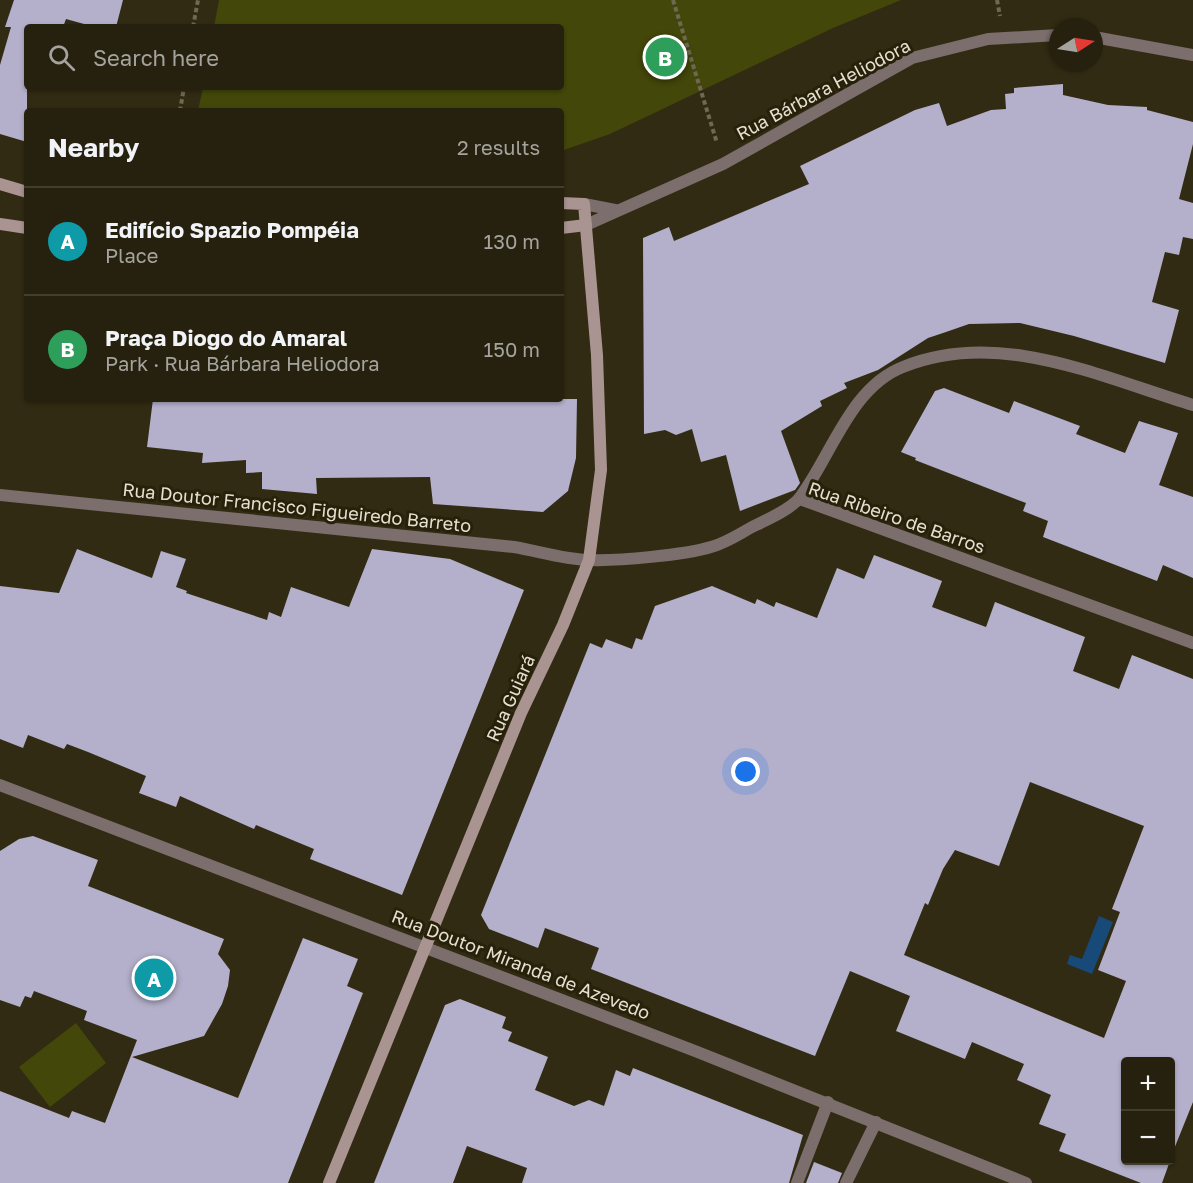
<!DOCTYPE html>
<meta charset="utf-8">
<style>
:root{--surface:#26200e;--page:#322d1c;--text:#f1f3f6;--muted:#a4a39e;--line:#423e2e;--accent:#8bbbb9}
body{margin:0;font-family:"Golos Text",sans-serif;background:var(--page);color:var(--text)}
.controls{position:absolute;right:18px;bottom:18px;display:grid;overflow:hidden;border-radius:6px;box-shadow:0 2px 4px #0004}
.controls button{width:54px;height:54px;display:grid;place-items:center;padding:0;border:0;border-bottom:2px solid var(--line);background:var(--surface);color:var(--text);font:30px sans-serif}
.compass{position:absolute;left:1049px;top:18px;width:54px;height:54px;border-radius:50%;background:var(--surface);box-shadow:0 2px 4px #0004;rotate:78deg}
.you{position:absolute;left:746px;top:772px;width:21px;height:21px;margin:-15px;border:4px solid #fff;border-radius:50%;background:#1a73e8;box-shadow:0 0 0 9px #1a73e833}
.badge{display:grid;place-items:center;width:39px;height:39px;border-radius:50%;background:var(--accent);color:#fff;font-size:20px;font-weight:700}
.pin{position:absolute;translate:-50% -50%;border:3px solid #fff;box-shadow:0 2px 6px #0006}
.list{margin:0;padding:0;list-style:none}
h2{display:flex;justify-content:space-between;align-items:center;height:78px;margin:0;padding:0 24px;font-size:26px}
h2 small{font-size:20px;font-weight:400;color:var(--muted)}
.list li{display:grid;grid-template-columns:39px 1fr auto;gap:18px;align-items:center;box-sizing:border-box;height:108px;padding:0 24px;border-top:2px solid var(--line)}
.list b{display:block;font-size:22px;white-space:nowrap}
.list p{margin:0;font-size:20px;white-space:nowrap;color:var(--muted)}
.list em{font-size:20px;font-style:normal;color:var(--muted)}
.icon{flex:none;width:33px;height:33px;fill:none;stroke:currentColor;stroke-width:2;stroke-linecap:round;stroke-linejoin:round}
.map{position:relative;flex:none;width:1193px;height:1183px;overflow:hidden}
.search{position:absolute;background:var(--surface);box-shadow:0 2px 4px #0004;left:24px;top:24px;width:540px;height:66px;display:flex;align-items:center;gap:15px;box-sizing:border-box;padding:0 21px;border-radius:6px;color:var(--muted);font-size:22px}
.panel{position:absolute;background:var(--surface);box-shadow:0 2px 4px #0004;left:24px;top:108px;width:540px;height:294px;border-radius:6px}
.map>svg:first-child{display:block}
</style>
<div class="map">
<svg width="1193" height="1183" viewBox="0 0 1193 1183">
<rect width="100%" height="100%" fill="#322b13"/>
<g fill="#434709">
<polygon points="219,0 901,0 833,28 610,134 561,151 561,111 198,111 203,87 561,87 561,27 214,27"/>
<polygon points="76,1023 106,1063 50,1107 19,1067"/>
</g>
<polygon fill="#174979" points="1099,916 1113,922 1092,974 1067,964 1070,955 1082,959"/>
<g fill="#b4b0cb" fill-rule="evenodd">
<polygon points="14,0 123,0 116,27 95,27 66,19 63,27 27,27 27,142 0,134 0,65 11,27 5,27"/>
<polygon points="1063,84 1063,95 1108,105 1147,107 1147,110 1193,122 1193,144 1179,199 1193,203 1193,239 1183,237 1179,255 1165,252 1152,302 1179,310 1165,363 1074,336 1020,323 969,324 946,332 928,338 878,370 844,383 847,388 820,401 822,406 781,431 800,483 795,490 740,511 726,455 701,462 692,429 676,435 665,430 644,434 643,238 669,227 674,241 809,184 800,166 915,110 939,103 947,126 991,110 1006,109 1005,94 1014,93 1014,88"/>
<polygon points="944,388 1009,413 1014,401 1080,426 1076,434 1125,453 1139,421 1178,433 1159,485 1193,497 1193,578 1163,565 1157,581 1043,537 1048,521 1023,511 1026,503 915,460 916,458 901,452 935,391"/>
<polygon points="153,399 577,399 576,458 568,491 543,512 433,504 430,477 316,478 317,494 262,489 262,472 246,473 246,460 202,463 203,453 147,447"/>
<polygon points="77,549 152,578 161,551 186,559 176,587 187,591 186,593 267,620 269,612 281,617 291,587 349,607 372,549 450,559 524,590 402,895 310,859 314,849 256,825 254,829 180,796 176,807 139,793 146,776 88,752 67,744 64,749 28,735 23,748 0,739 0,586 59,593"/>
<path d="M874,555L942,581L932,607L986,627L995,602L1085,637L1073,671L1119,689L1132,655L1193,679V1102L1170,1159V1062H1125V1161H1170L1162,1183H1141L1059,1151L1066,1134L1039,1124L1051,1095L1017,1080L1024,1064L972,1042L965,1059L896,1031L910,996L850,971L815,1056L591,969L599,948L545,928L538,948L489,929L481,915L590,643L602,648L606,639L632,649L636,638L642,640L655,606L712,586L755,604L757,599L774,607L776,602L817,618L837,568L864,579ZM1030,782L1144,826L1112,909L1120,912L1098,970L1126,981L1104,1038L904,955L925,903L928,905L943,869L955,850L999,866Z"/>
<polygon points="33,836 98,860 88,886 224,939 218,954 230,970 228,986 222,1004 204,1036 132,1057 238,1098 303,938 358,959 347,986 363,993 288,1183 0,1183 0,1091 64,1116 69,1118 72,1111 105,1123 137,1040 84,1020 87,1011 34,991 31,998 25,996 20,1007 0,1000 0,851 19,839"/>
<polygon points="460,999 506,1017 502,1028 512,1032 508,1041 548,1057 535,1090 574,1106 589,1100 604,1106 616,1070 630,1076 633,1068 803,1135 789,1183 522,1183 527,1168 467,1146 453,1183 374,1183 445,1005"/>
<polygon points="814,1162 842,1173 838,1183 806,1183"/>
</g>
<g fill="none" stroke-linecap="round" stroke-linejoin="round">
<g stroke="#6f6954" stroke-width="4" stroke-dasharray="4.5 3" stroke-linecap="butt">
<polyline points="673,0 717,143"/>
<polyline points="997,0 1000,16"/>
<polyline points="193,27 198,0"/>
<polyline points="180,111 184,87"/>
</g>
<polyline stroke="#7c6e6d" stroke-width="12" points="846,1183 876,1122"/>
<g stroke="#7c6e6d" stroke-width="12">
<polyline points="1094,37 1193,55"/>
<polyline points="584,204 615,210"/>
<polyline points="586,225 723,164 912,58 988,39 1058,35"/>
<path d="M0,495L514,547C538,551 565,560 590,560C618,561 685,555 711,547C727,543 742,532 756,525C769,519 793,508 801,496C832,454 851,387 903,367C1000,328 1100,377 1193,405"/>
<polyline points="800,499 1193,643"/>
<polyline points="0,785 695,1051 1026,1183"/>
<polyline points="797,1183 828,1102"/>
</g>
<g stroke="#aa9492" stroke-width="12">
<polyline points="0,184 27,192"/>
<polyline points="0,224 27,228"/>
<polyline points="561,228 586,225"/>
<polyline points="329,1183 521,713 563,625 589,560 601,470 597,355 584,204 561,203"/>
</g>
</g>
<g text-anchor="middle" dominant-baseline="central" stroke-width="6" stroke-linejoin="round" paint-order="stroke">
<g font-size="18" fill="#e5e0d2" stroke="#282109">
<text transform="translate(823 89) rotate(-28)">Rua Bárbara Heliodora</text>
<text transform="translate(297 507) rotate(6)">Rua Doutor Francisco Figueiredo Barreto</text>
<text transform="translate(897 517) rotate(19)">Rua Ribeiro de Barros</text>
<text transform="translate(510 698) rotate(-66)">Rua Guiará</text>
<text transform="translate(521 964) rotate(21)">Rua Doutor Miranda de Azevedo</text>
</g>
</g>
</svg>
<div class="controls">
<button>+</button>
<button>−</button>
</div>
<svg class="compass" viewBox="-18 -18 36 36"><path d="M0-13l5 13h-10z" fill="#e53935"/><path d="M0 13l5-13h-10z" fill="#a4a39e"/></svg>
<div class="you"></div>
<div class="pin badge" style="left:154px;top:978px;background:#0f9aa8">A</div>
<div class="pin badge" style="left:665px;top:57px;background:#2e9e5b">B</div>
<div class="search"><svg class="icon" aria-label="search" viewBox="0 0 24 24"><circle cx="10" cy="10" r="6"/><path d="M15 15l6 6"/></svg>Search here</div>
<section class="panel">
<h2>Nearby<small>2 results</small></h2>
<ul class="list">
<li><span class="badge" style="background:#0f9aa8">A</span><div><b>Edifício Spazio Pompéia</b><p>Place</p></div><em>130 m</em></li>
<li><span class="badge" style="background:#2e9e5b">B</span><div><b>Praça Diogo do Amaral</b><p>Park · Rua Bárbara Heliodora</p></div><em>150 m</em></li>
</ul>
</section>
</div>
